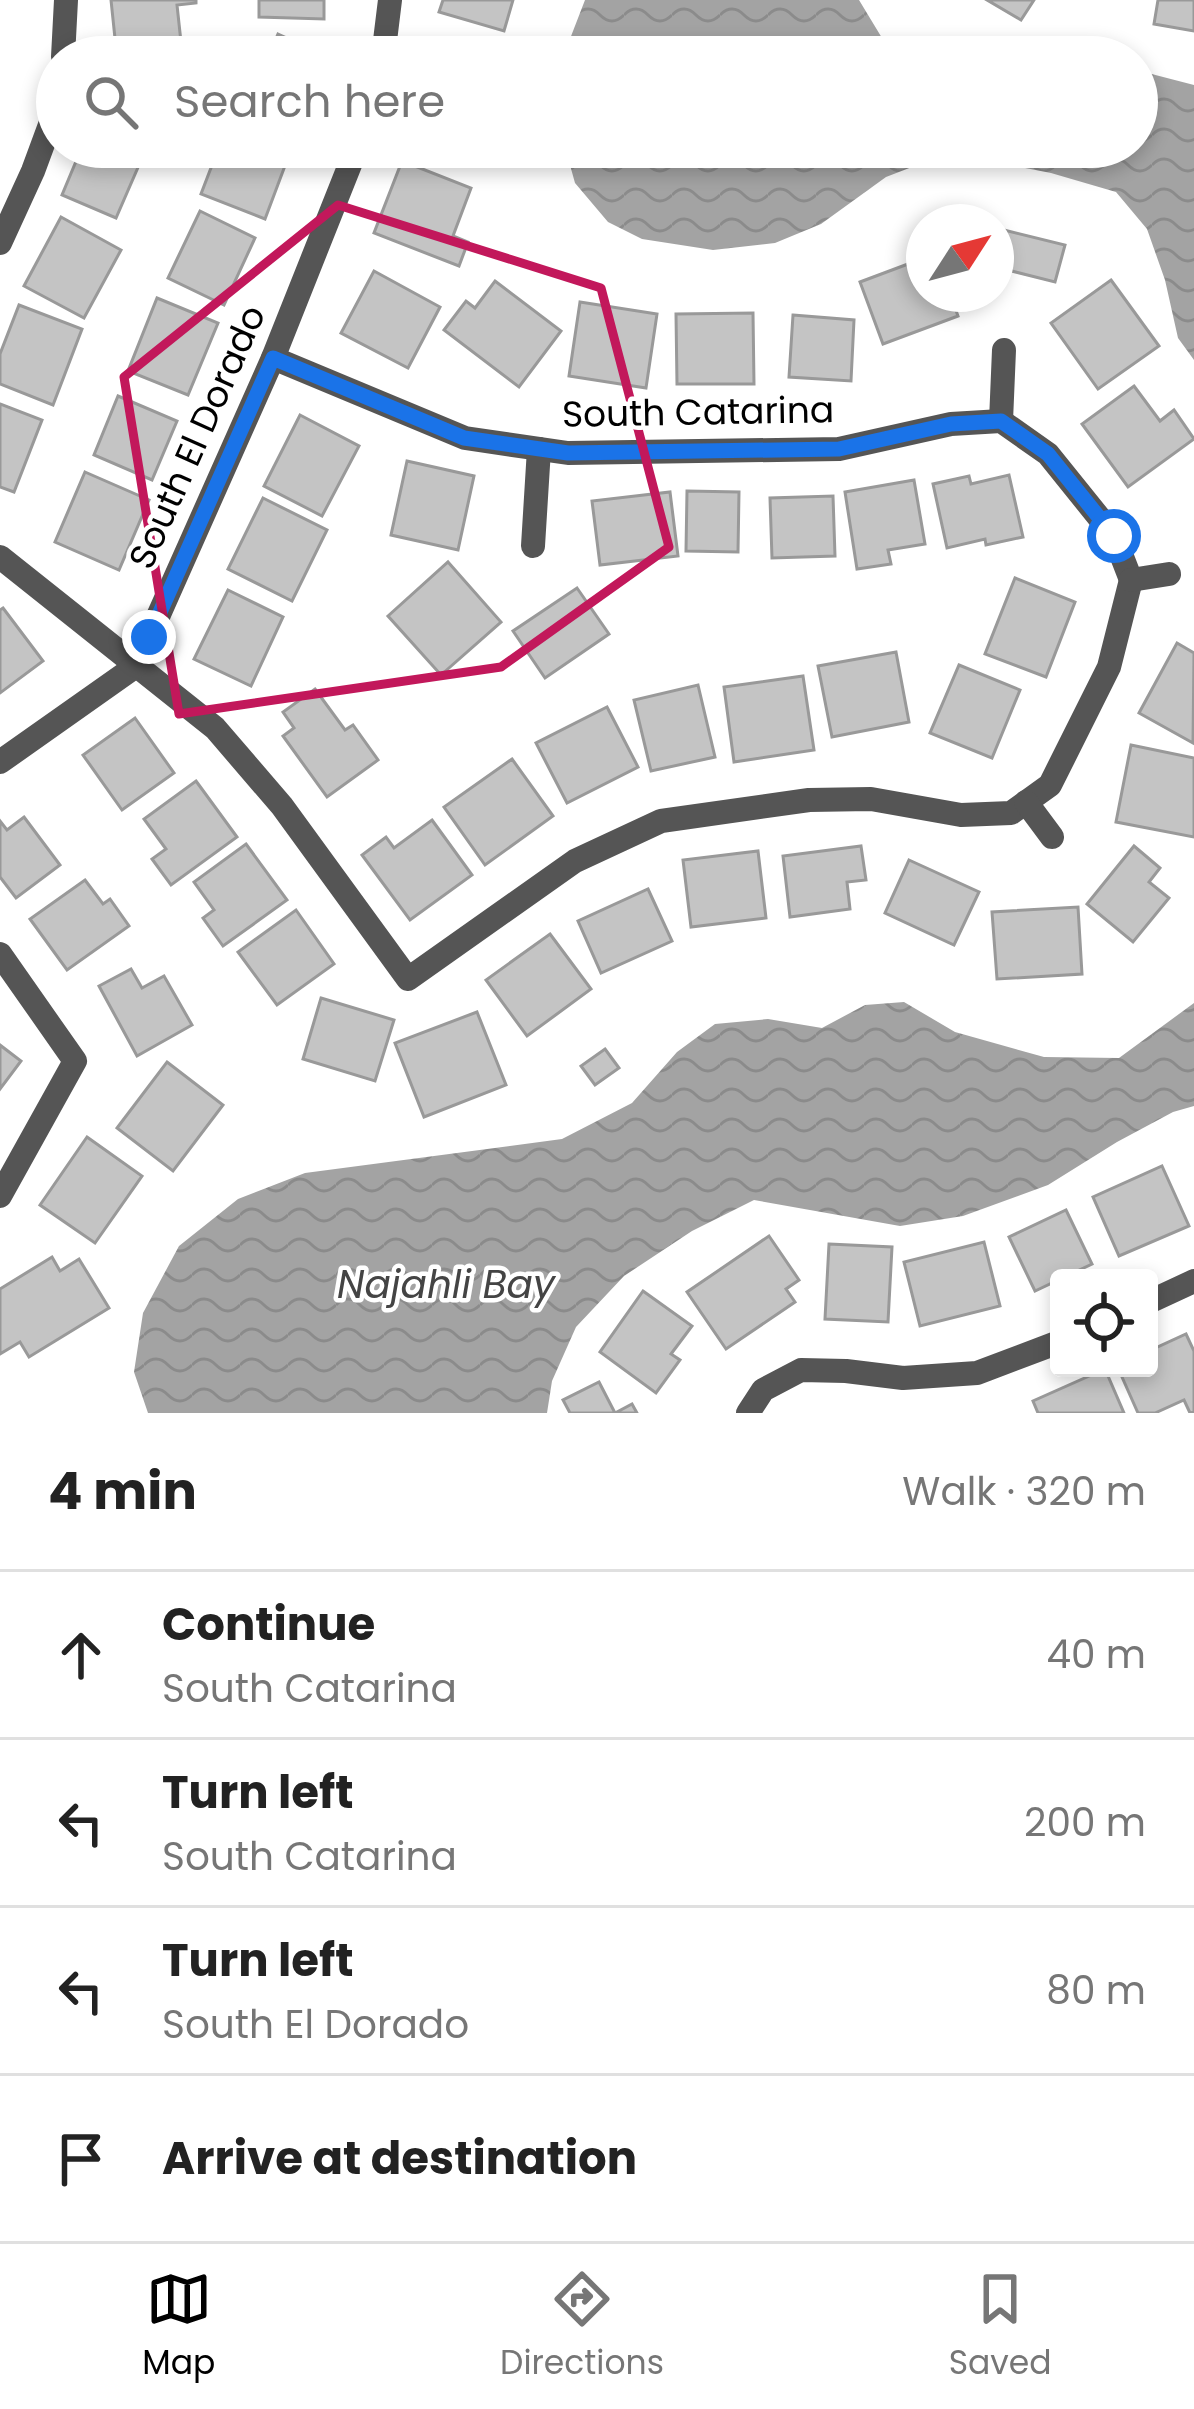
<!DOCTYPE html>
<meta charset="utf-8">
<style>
:root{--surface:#fff;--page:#f2f2f2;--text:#222;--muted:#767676;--line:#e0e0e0;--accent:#000}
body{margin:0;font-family:Poppins,sans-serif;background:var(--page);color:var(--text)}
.controls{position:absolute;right:36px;bottom:36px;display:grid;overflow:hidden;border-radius:12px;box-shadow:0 6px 18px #0003}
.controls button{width:108px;height:108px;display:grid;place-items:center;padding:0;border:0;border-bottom:3px solid var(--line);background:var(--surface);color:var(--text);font:60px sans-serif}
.compass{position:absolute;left:906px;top:204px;width:108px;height:108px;border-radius:50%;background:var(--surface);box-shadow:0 6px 18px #0003;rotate:54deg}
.stop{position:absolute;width:36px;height:36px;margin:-27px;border:9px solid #1a73e8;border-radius:50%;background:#fff}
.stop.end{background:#1a73e8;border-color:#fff;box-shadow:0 3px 12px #0008}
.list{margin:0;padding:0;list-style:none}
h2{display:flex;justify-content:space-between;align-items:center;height:156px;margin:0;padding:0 48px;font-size:51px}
h2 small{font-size:39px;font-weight:400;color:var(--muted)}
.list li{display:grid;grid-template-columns:78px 1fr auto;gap:36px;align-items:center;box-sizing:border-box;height:168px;padding:0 48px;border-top:3px solid var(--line)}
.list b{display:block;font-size:45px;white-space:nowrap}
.list p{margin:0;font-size:39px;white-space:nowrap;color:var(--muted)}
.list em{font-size:39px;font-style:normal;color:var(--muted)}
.icon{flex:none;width:66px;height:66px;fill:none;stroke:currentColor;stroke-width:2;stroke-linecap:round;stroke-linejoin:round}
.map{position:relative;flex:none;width:1194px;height:1413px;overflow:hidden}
.search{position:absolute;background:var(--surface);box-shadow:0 6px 18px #0003;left:36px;right:36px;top:36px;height:132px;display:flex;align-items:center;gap:30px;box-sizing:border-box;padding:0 42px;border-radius:66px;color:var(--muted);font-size:45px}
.sheet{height:828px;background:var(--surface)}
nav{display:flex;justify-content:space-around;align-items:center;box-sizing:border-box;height:168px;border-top:3px solid var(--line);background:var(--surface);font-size:33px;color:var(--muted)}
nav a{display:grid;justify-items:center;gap:6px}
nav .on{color:var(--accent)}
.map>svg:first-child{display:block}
</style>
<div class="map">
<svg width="1194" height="1413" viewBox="0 0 1194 1413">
<defs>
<pattern id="water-waves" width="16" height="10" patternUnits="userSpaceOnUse" patternTransform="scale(3)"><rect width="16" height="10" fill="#a3a3a3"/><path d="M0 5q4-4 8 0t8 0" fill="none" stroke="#8b8b8b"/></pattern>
</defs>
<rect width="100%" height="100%" fill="#fff"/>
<g fill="url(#water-waves)">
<polygon points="585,0 859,0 882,38 900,57 563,57"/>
<polygon points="1140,71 1194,85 1194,360 1178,338 1165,280 1147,229 1116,192 1051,173 978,159 930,160 886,177 821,224 775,243 713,250 642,239 608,222 575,183 565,147 1137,147 1137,72"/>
<polygon points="904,1002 955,1032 1044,1057 1119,1058 1194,1003 1194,1106 1173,1112 1117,1142 1048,1185 963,1216 900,1226 754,1200 692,1231 624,1276 576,1327 552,1381 547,1413 148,1413 134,1372 143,1313 179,1246 238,1199 305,1173 562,1139 632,1103 677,1052 715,1024 768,1019 822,1028 865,1005"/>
</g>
<g fill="#c4c4c4" stroke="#999" stroke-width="3">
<polygon points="111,0 196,0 196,3 177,5 181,42 116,48"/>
<polygon points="259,0 324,0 324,19 259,17"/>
<polygon points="443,0 513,0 504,31 439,12"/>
<polygon points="987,0 1034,0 1021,20"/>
<polygon points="1158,0 1194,0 1194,31 1154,24"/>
<polygon points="278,34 329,57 268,57"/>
<polygon points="82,147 95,147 139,165 116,218 62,195"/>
<polygon points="219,147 292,147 265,219 201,194"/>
<polygon points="402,161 471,188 453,236 468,242 459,266 374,233"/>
<polygon points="200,211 255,238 224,305 168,278"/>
<polygon points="61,217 121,250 84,318 24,286"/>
<polygon points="996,228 1065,245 1055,282 996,267"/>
<polygon points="924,258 924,294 950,294 958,316 883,344 860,282"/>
<polygon points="374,271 440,307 408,368 341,333"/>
<polygon points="1111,280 1159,346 1098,389 1051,323"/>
<polygon points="495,281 561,331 519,387 444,330 466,301 475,308"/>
<polygon points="157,298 218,323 188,395 128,371"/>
<polygon points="580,302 657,314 646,388 569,376"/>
<polygon points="19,305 82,329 53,405 0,384 0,354"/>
<polygon points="753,313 754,384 677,384 676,314"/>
<polygon points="793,315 854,320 851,381 789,377"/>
<polygon points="1134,386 1160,421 1174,410 1194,439 1128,487 1082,424"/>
<polygon points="118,396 177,421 152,480 94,455"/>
<polygon points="0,404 42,420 14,492 0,487"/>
<polygon points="300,415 359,446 322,516 264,486"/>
<polygon points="407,461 474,476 458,550 391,535"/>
<polygon points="85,472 149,500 119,570 55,542"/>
<polygon points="1009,475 1023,537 986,545 985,539 947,548 933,484 969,476 971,484"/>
<polygon points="914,480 925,544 888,550 891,564 857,569 845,492"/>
<polygon points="687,491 739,492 738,552 686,551"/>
<polygon points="670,492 678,556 600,565 592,501"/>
<polygon points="833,496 835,556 772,558 770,498"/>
<polygon points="263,498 327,530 292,601 228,569"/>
<polygon points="448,562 501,622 441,675 388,616"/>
<polygon points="1015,578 1075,602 1046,677 985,654"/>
<polygon points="577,588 609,634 545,678 513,631"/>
<polygon points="228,590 283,617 251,686 194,659"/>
<polygon points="3,608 43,661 0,693 0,610"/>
<polygon points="1177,643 1194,653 1193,743 1139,713"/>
<polygon points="896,652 909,722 832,737 818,666"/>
<polygon points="959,665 1020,690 992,758 930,733"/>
<polygon points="803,676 814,750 734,762 724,687"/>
<polygon points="698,685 715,757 651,771 634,700"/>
<polygon points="315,689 345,730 353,725 378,760 327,797 283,736 294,728 283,712"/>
<polygon points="607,707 638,767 567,803 536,743"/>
<polygon points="135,718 174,773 122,810 83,755"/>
<polygon points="1131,745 1194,758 1194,837 1116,822"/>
<polygon points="512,759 553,816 485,865 444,807"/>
<polygon points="196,781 237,837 171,885 152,859 166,849 144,819"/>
<polygon points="24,817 60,865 16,898 0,877 0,821 7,830"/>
<polygon points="432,820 472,875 410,920 362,855 386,837 394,848"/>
<polygon points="246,844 287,900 223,946 203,918 214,910 194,882"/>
<polygon points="861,846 866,880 847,882 850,909 790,917 783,856"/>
<polygon points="1134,846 1160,868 1149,882 1169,898 1133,942 1087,904"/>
<polygon points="758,851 766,918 691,927 683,860"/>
<polygon points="909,860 979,892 954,945 885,913"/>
<polygon points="85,880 103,904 110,899 129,926 67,970 30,919"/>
<polygon points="648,889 672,941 601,973 578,921"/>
<polygon points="1078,907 1082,974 997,979 992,912"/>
<polygon points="296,910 334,964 277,1005 238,952"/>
<polygon points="550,934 591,989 527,1036 486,980"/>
<polygon points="131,969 142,988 164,976 192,1025 137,1056 99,986"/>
<polygon points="321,998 394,1020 375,1081 303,1059"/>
<polygon points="477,1012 506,1085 424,1117 395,1043"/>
<polygon points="0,1045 21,1061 0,1089"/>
<polygon points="605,1049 619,1068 595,1085 581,1066"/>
<polygon points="167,1062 223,1105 173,1171 117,1128"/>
<polygon points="87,1137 142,1176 95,1243 40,1205"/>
<polygon points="1162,1166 1189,1226 1119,1256 1093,1197"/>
<polygon points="1066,1210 1092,1264 1035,1291 1009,1237"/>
<polygon points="769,1236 799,1280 786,1289 795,1302 726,1349 687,1292"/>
<polygon points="984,1242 1000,1306 920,1326 904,1262"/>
<polygon points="829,1244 892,1247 888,1322 825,1319"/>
<polygon points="52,1257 60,1271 79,1259 109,1308 29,1357 20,1342 0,1354 0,1289"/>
<polygon points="643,1291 692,1326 671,1354 680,1360 656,1393 600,1352"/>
<polygon points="1186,1334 1194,1351 1194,1412 1190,1413 1184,1400 1155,1413 1138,1413 1118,1368 1149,1368 1149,1351"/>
<polygon points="1105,1369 1124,1413 1038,1413 1033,1401"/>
<polygon points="599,1382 615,1413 632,1404 637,1413 570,1413 563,1400"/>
</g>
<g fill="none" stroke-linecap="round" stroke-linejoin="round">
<g stroke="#555" stroke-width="24">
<polyline points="63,57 66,0"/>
<polyline points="383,57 390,0"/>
<polyline points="0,243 33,171 57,106"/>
<polyline points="273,358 465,438 568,453 839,449 951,424 1001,421 1048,454 1114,536 1131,580"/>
<polyline points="1001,421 1004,350"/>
<polyline points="533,546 539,449"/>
<polyline points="0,557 215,728 282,806 408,979 575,861 661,821 809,800 871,799 961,815 1011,813 1050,785 1109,667 1131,580"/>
<polyline points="1131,580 1169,574"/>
<polyline points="0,762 136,666 273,358 357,147"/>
<polyline points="1026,802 1052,837"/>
<polyline points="0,954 75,1061 0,1196"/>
<polyline points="1149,1302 1194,1281"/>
<polyline points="748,1413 763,1390 801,1370 846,1371 903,1378 977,1373 1059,1342"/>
</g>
</g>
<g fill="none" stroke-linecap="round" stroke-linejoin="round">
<polyline stroke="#1a73e8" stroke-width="15" points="149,637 273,358 464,438 568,453 839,449 951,424 1001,421 1048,454 1114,536"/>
</g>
<path fill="none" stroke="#c2185b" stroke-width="9" stroke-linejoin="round" d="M338,205L601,288L669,547L501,667L179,714L124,377Z"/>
<g text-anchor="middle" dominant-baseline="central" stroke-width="9" stroke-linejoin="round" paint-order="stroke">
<g font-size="36" fill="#000" stroke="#fff">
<text transform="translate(698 412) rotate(-1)">South Catarina</text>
<text transform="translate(197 437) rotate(-66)">South El Dorado</text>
</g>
<g font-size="39" font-style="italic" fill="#444" stroke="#fff">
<text x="446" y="1284">Najahli Bay</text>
</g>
</g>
</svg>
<div class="controls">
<button><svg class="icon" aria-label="locate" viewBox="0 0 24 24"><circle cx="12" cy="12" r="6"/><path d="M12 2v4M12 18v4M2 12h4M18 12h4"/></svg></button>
</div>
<svg class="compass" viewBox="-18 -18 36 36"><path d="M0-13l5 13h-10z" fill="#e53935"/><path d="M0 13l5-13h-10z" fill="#767676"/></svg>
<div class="stop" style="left:1114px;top:536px"></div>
<div class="stop end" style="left:149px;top:637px"></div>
<div class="search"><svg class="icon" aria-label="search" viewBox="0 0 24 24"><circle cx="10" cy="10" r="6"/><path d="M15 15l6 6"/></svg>Search here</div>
</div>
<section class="sheet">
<h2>4 min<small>Walk · 320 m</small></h2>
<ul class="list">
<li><svg class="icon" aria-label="ahead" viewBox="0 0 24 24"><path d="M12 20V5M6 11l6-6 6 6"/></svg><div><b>Continue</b><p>South Catarina</p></div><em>40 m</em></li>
<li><svg class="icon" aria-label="left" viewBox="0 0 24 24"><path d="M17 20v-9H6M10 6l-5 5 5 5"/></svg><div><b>Turn left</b><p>South Catarina</p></div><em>200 m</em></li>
<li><svg class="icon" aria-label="left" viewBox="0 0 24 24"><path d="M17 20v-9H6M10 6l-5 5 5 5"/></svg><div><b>Turn left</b><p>South El Dorado</p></div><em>80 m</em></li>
<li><svg class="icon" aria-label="arrive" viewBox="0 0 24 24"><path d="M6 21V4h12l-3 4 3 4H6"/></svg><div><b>Arrive at destination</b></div></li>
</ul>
</section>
<nav>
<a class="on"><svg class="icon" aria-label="map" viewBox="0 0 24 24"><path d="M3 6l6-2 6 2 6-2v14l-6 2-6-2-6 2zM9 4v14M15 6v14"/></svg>Map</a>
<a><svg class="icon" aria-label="directions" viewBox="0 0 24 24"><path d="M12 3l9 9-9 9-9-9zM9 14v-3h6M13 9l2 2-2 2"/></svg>Directions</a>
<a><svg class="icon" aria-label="saved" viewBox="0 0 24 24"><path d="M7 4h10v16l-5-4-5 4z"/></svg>Saved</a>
</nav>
